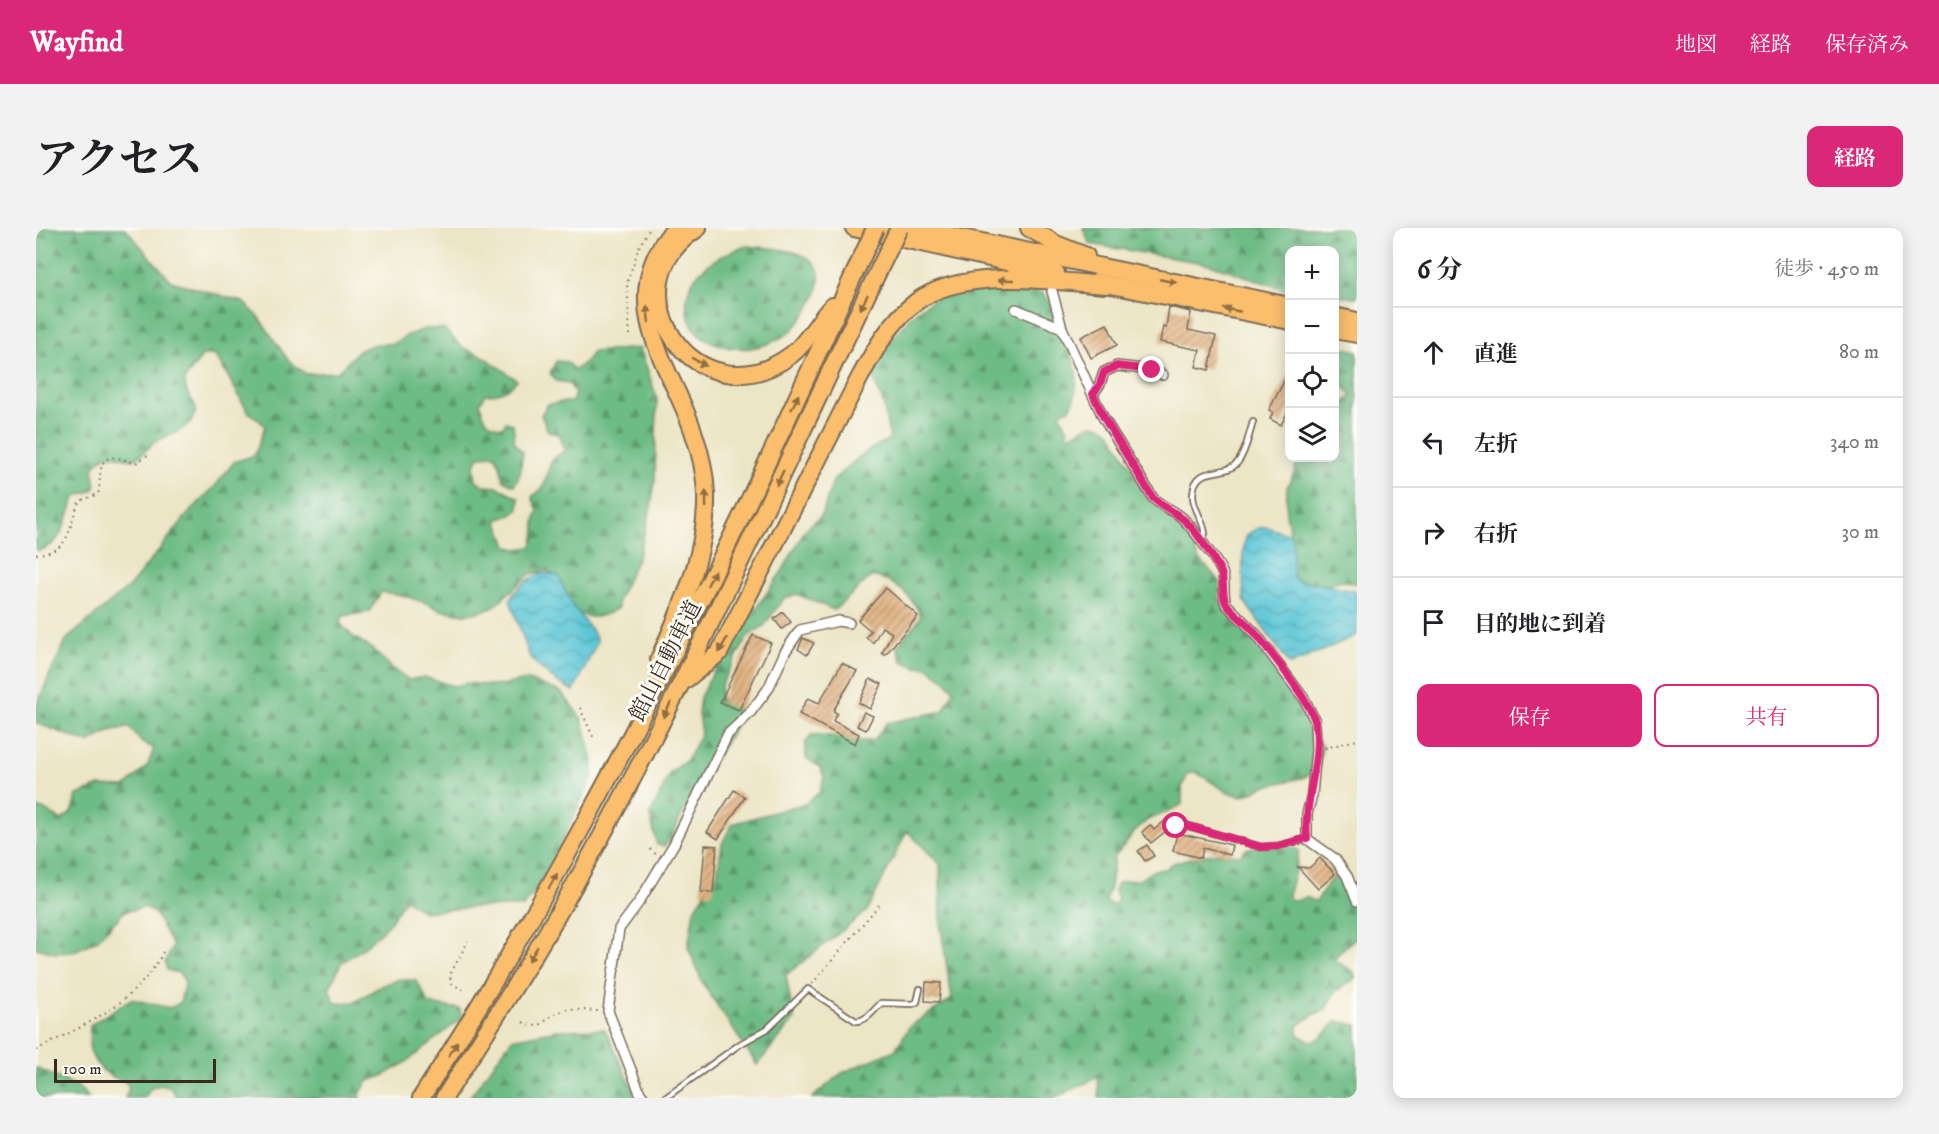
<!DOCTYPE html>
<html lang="ja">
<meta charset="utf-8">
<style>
:root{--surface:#fff;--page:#f2f2f2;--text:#202124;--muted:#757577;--line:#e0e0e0;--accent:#db2777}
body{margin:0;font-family:"IM FELL DW Pica","Noto Serif JP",serif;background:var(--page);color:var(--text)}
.controls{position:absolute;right:18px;top:18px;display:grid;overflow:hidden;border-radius:12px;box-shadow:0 3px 15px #0003}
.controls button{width:54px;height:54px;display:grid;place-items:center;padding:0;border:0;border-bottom:2px solid var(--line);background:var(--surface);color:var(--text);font:30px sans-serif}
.scale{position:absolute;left:18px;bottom:15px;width:162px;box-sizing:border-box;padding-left:6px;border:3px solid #3b2a1e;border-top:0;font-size:16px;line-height:21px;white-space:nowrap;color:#3b2a1e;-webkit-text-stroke:4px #fdfcf7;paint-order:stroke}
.stop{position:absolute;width:18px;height:18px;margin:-14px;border:4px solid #db2777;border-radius:50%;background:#fff}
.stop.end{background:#db2777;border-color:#fff;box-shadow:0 2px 6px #0008}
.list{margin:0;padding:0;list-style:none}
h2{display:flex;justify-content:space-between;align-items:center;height:78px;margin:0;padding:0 24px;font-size:26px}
h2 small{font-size:20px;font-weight:400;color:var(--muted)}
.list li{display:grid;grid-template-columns:39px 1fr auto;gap:18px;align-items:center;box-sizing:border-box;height:90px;padding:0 24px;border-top:2px solid var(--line)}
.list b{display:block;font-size:22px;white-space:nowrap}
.list em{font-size:20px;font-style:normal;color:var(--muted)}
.actions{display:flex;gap:12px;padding:18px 24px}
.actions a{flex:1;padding:14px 0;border:2px solid var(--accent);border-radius:12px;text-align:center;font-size:21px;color:var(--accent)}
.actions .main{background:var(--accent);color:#fff}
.icon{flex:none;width:33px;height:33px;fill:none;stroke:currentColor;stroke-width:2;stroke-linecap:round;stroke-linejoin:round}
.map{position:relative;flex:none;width:1321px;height:870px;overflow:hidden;border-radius:12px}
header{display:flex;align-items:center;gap:36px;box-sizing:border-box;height:84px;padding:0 30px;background:var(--accent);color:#fff}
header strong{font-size:28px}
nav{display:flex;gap:33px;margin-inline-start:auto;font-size:21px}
.intro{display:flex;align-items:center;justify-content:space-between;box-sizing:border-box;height:144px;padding:0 36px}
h1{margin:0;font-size:42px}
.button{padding:15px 27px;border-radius:12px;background:var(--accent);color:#fff;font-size:21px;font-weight:700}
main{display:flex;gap:36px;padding:0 36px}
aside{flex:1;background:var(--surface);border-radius:12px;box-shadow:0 3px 15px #0003}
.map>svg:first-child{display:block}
</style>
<header>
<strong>Wayfind</strong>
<nav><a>地図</a><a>経路</a><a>保存済み</a></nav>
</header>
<div class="intro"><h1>アクセス</h1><a class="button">経路</a></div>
<main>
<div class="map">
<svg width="1321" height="870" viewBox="0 0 1321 870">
<defs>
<pattern id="forest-firs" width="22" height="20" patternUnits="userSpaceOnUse" patternTransform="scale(1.5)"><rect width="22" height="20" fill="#6ebc85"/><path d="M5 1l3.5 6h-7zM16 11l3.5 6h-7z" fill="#5c996c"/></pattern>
<pattern id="water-waves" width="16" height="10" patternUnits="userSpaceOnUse" patternTransform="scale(1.5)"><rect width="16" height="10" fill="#5bc6d6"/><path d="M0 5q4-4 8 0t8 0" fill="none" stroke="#4ca1ad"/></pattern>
<pattern id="building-hatch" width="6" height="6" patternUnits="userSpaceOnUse" patternTransform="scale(1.5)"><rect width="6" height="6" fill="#e1b485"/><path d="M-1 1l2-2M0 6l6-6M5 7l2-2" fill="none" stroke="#b8936c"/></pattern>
</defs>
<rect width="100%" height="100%" fill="#fdfcf7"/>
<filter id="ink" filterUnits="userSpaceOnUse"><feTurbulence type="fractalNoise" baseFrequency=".0167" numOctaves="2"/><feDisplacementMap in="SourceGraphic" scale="12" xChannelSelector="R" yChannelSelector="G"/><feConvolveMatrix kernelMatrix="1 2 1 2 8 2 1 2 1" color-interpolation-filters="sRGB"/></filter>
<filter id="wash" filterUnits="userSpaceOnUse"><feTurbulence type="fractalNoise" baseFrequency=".008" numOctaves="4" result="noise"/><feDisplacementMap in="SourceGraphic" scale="24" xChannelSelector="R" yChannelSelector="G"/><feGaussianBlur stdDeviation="1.35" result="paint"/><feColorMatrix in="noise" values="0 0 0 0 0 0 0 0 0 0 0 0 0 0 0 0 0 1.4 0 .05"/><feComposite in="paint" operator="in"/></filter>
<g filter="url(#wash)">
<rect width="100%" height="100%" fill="#ece5c6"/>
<g fill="url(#forest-firs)" stroke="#547352" stroke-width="1.5">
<path d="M0,0H89L135,53L207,74L221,87L252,132L270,146L302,144L322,123L339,116H357L372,107L389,101H408L427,120L447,128L481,152C471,163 465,166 450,166L444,175C447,190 451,196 466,200L470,194L477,196L479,216L487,224C483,240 488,242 478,257L467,252L464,237L459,227L443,228L438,239L440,252L449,258L462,259L483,270V281L475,287L461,292L471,318L480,321L495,319C503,302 495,298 502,283L496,269L507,260L516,231L528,223L524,207L512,203L505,187L511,177L525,174H536L539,165L533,155L520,153L514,145L520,133L531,134L538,142L547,136L557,124L604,120L621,170L619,253L615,279L603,326L582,372V380C557,395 549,389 524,377L512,342L494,346L456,380L438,385L428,386L404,382L391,375L365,367L345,364L333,384L307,388L304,395L316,408L334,419L355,439L373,452L388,449L418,458L431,455L460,458L492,452L525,464L546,491L557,532V548L509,649L487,679H441L388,684L369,671L352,697L327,720L305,735L293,761L299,775L319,774L345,758L364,751L381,753L393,776L424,781L425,791L369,835L349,847L331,854L324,866L325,870H142L135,860L124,857L114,861L109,870H89L93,860L90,854C74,850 59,839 54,822C52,815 54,804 54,797L95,771L134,780L144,775L149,753L143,745L131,742L129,734L137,718L119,686L109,679L88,684L61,712L37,724L19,725L0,720V580L7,581L25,592L35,585L41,567L64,558L89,559L112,537L118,520L106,515L93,499L74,503L52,515L0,495V480L12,450L31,411L94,358L152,286L181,256L198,234L219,227L229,198C224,192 215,187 211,182C200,164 191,144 178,127H167L149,151C149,155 149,160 151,164C154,172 162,176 159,185C153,204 131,206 118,215C110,221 106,228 96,232C78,227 70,221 57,240L60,258L56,263L40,268C29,289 29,318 0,323Z"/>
<polygon points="1047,0 1321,0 1321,69 1299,68 1298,22 1254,22 1253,63 1174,36 1054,16"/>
<path d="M711,18C732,21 760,19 777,34C797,52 766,97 749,107C730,119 709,124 687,118C679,115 669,112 663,106C652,95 649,83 651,68C657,40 685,26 711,18Z"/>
<path d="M971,60C996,62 1011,57 1018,86L1015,90C1016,97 1020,99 1024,105C1040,131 1047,153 1034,181L1027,183L1024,188L1033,202L1031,205L1034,208C1051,200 1054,189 1074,203L1115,274L1137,292L1151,296L1158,306L1162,317L1159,322L1163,331L1184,353L1183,371L1192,383L1206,393L1233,431L1237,438L1249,452L1270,485L1284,516L1287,518L1281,543L1266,550L1225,559L1215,565L1204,568L1190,563L1160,544L1152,546L1146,559V576L1137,582L1113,591L1102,600L1078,629L1074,659L1069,672L1075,677L1080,675L1082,670L1079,665L1080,657L1086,653L1103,652L1118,642L1130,641L1135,636L1147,632L1181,625L1204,627L1210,621L1217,619L1244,620L1253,619L1263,622L1260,640L1252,667L1254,671L1260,673L1270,669L1280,674L1293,654L1300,648L1312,656L1316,665L1315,674L1321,686V709C1312,716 1303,723 1298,732L1317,743L1320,750L1299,764L1290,781L1277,787L1262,798V806C1281,822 1287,806 1301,793L1321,797V870H1063L1062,849L1018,870H977L960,868L958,870H776L806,845L859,822L874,798L916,771L905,701L904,636L871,603L831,683L750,747L758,792L721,837L667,756L652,719L658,682L681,647L686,616L696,596L770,575L784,564L788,549L784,539L770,530L769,516L775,507C797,505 817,516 838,512L851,495L907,483L918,462L909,452L891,439H880L866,433L861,419L885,389C877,368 858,352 836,348L798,382L761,366L748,370L728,398L713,407L685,457L684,470L700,476L707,485L646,586L635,611L628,618L621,617L614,587L634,545L651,532L665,505L662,486L664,469L703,396L714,389L747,342L769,302L785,288L798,251L823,229L843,216L854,211L847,175L834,142C859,106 878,72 924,62C939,59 956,60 971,60Z"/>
<polygon points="1299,117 1321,123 1321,356 1304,352 1283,362 1253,351 1254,305 1250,286 1251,259 1258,245 1262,230 1298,230 1299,181 1316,168 1299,148"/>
<polygon points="569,801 601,870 433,870 476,811 521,802"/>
<polygon points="0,840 42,859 53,870 0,870"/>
</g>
<g fill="url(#water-waves)" stroke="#4b787a" stroke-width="1.5">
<path d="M1230,299L1255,307C1259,322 1254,336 1258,351L1318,363L1321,367V407L1254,437L1211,377L1208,371C1208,356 1203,318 1212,307C1217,301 1223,300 1230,299Z"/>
<path d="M510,345L521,347L523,349L535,375L559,407L561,414L538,463C522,455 504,442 493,427L474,372C481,359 495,347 510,345Z"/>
</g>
<g id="blocks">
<g fill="url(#building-hatch)">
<polygon points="1133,79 1155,84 1152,102 1180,108 1173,142 1160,139 1164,122 1124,114 1127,99 1130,100"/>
<polygon points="1071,96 1081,117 1055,130 1045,109"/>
<polygon points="1254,142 1254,179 1245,197 1234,191 1237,184 1233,182"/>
<polygon points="850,360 882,388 849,427 846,425 856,405 846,399 837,415 830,409 835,403 822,392"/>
<polygon points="747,384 755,394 746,401 738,391"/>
<polygon points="717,407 735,415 703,482 684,474"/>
<polygon points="767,410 778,415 771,427 762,421"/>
<polygon points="806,435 821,443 797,483 801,485 797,493 823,506 819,516 763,486 772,470 783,475"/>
<polygon points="834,451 846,456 834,481 823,475"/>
<polygon points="828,484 837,488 830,502 821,498"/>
<polygon points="698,562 709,569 682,611 671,604"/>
<polygon points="1131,591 1136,598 1115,615 1106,604 1114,597 1118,602"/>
<polygon points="1141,605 1196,617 1194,627 1167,620 1165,630 1137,623"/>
<polygon points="669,617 681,618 677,665 665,664"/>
<polygon points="1111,617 1118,628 1109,633 1102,623"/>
<polygon points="1284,630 1299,646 1282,661 1262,639 1273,640"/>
<polygon points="890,754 905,755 903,774 889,773"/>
</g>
</g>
</g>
<g filter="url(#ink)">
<use href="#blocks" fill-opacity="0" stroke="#796b59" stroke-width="1.5"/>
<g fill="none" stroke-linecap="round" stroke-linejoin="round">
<g stroke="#796b59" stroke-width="8">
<g id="service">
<path d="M1164,312L1169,306C1168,292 1156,280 1157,266C1159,235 1188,251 1202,234C1210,224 1213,206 1217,194"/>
<polyline points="1140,598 1146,596 1225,619 1242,618 1271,611"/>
<path d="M629,870L704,816L731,801L772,761L820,793C831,793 837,783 845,775L877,776L881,774L884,761"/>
</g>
</g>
<g stroke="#796b59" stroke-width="12">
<g id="minor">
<path d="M1016,63L1026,100L1068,191L1117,270C1125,278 1135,281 1144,288C1153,295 1181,333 1186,344C1190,354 1186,366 1190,376L1220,406L1269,472L1279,493L1280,521L1276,567L1271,586V611L1299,631L1311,648L1321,673"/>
<polyline points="980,81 1026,100"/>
<polyline points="1057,166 1064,156 1068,144 1081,138 1116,142 1127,147"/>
<polyline points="608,870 604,865 572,783 583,701 603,674 638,616 692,506 713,486 732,461 749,424 764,402 802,393 813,395"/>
</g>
</g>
<g stroke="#796b59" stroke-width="20">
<g id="motorway">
<path d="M662,0C568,60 662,196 755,127C772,114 781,94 796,78"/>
<polyline points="818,0 1020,45"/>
<polyline points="878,0 1254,78"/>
<polyline points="993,0 1020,16 1050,28"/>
<polyline points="1060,54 1254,93"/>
<polyline points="1298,88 1321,93"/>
<polyline points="1298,102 1321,106"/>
<path d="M623,431C646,379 672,323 670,265C669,244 664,223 657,203C639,148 596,99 616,38C621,24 629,10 640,0"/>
<path d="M648,453L683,425L823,151C838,123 854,94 880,74C927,39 1015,53 1070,57"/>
<path d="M385,870C488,712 577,547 661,379C722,259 776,136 833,14"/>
<path d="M408,870C449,806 490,743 527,677C649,465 746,240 853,21"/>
</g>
</g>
<g stroke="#796b59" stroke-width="2" stroke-dasharray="1.5 4.5" stroke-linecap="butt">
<polyline points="594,107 591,55 603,19 614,0"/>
<path d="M0,326C39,324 31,295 44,273L62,266C66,254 59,225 82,230C88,231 93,234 100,235L115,225"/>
<polyline points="544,480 558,511"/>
<polyline points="1289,520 1321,512"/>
<polyline points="614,621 621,627"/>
<polyline points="776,756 843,677"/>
<polyline points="427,762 415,755 414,747 432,713"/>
<path d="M487,794C508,805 508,788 525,783C536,780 552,783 564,783"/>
<path d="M0,822C50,796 102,775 128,722"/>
</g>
<use href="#service" stroke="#fff" stroke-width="4.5"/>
<use href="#minor" stroke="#fff" stroke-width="9"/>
<use href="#motorway" stroke="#fabe6d" stroke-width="16"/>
<g stroke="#796b59" stroke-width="20" stroke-linecap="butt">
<g id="motorway-bridge">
<polyline points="833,14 839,0"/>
<polyline points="853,21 863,0"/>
</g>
</g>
<use href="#motorway-bridge" stroke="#fabe6d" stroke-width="16"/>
</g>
<defs><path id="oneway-solid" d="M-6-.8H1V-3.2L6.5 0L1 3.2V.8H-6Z" transform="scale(1.5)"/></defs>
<g fill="#916d42">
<use href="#oneway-solid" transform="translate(970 52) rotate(180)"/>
<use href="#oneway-solid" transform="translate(1132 53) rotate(11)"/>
<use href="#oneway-solid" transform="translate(828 74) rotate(116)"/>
<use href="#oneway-solid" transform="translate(1196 82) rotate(-169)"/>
<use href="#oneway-solid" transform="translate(612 86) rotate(-96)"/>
<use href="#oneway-solid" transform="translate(663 134) rotate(29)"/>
<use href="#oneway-solid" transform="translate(759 174) rotate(-65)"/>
<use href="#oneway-solid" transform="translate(744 250) rotate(115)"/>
<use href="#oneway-solid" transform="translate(670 271) rotate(-91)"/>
<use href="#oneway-solid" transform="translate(675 350) rotate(-64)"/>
<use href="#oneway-solid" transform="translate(687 417) rotate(119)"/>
<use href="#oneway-solid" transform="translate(631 482) rotate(117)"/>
<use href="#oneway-solid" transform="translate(517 653) rotate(-60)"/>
<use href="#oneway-solid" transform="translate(497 726) rotate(121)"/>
<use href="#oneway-solid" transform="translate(417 821) rotate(-57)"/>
</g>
</g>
<g fill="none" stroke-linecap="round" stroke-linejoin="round" filter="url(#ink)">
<path stroke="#db2777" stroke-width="8" d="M1116,142L1081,138L1068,144L1064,156L1057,166L1068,190L1117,270C1125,278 1134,281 1143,288C1157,297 1176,327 1184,342C1190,353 1184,367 1191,377C1200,388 1212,396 1220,406C1234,423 1274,474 1279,493C1287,528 1267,575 1271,610L1242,618L1225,619L1146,596L1140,598"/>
</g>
<g text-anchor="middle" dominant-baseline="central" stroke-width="6" stroke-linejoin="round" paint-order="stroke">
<g font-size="22" fill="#3b2a1e" stroke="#fdfcf7">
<text transform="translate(630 433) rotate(-63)">館山自動車道</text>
</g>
</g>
</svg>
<div class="controls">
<button>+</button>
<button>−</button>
<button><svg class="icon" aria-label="locate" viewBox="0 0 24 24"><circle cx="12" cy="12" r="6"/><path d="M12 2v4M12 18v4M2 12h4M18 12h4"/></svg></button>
<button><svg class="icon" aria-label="layers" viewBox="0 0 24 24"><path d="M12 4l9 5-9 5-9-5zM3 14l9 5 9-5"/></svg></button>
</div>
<div class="scale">100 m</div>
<div class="stop" style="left:1140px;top:598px"></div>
<div class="stop end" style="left:1116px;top:142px"></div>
</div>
<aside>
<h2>6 分<small>徒歩 · 450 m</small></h2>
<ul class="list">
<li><svg class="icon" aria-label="ahead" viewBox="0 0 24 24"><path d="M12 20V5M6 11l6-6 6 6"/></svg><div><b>直進</b></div><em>80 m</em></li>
<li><svg class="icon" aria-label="left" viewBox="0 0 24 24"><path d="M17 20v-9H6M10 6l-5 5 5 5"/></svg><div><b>左折</b></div><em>340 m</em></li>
<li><svg class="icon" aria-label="right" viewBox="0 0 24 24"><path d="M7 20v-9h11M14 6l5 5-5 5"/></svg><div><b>右折</b></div><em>30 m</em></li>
<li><svg class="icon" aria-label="arrive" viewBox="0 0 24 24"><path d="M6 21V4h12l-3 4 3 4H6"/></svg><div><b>目的地に到着</b></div></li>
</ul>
<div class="actions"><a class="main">保存</a><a>共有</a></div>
</aside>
</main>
